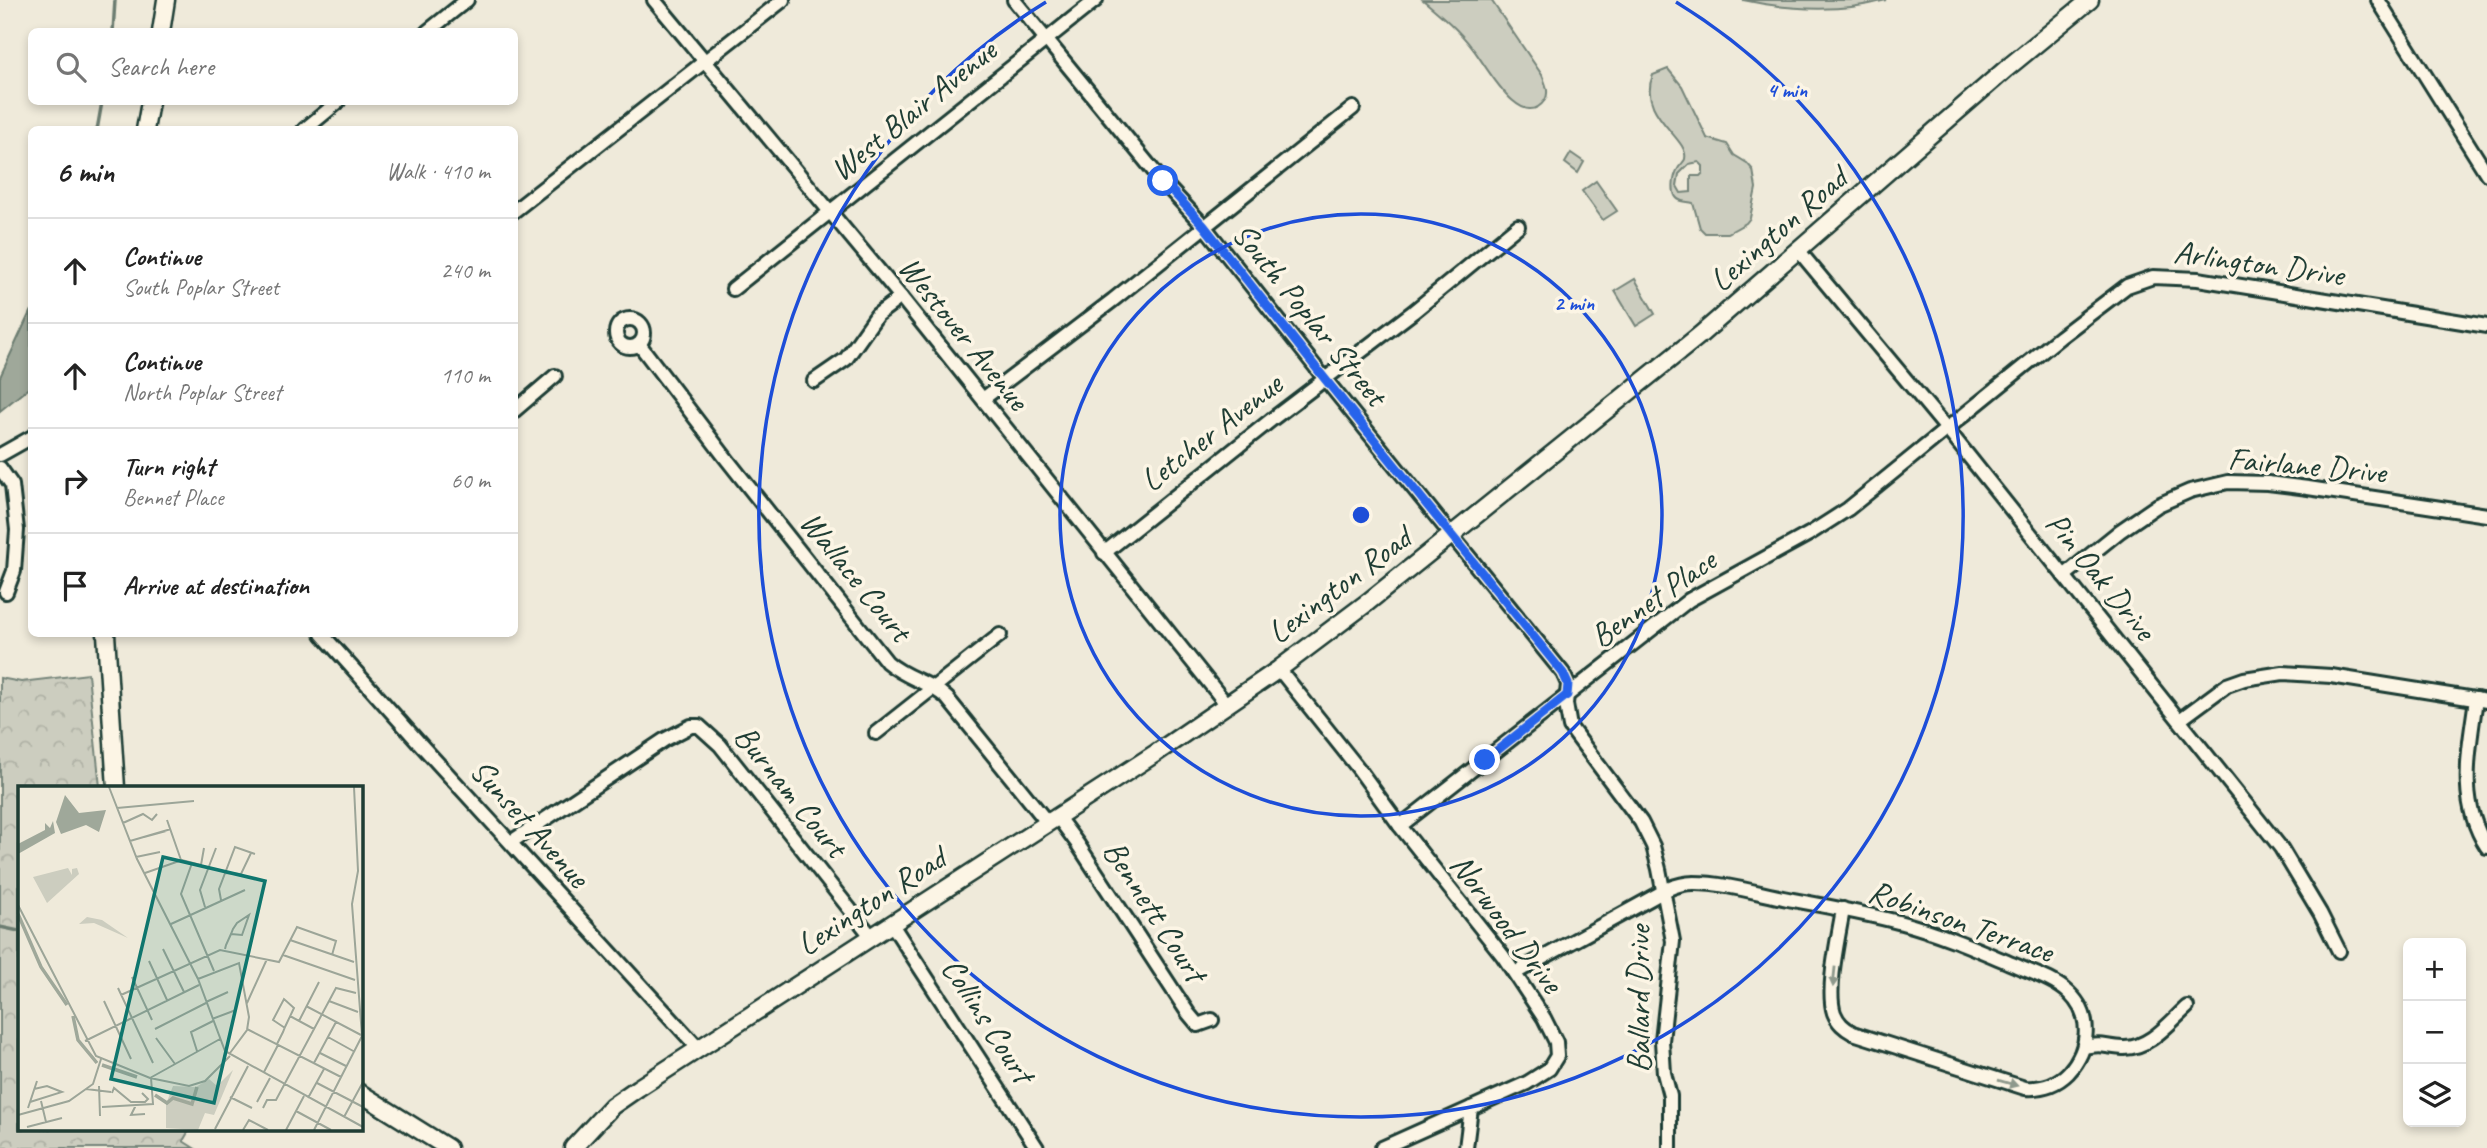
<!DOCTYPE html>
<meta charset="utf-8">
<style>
:root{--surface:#fff;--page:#f6f6f6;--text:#222;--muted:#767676;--line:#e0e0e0}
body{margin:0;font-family:Caveat,sans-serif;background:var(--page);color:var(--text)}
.controls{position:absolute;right:21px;bottom:21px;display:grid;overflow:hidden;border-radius:10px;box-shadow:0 4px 10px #0003}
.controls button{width:63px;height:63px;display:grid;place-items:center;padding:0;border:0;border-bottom:2px solid var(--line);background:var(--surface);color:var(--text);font:35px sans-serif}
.stop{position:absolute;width:21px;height:21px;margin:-16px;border:5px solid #2563eb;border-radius:50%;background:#fff}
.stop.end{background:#2563eb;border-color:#fff;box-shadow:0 2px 7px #0008}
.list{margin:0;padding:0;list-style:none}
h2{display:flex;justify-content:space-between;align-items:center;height:91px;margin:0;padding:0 28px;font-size:30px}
h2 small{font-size:23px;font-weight:400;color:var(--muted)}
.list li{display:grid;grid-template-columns:46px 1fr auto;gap:21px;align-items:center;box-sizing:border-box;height:105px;padding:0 28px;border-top:2px solid var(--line)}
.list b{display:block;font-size:26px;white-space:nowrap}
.list p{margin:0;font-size:23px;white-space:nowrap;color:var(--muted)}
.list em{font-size:23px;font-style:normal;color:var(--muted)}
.icon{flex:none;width:38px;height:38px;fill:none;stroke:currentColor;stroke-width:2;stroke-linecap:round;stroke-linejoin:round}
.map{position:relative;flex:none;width:2487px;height:1148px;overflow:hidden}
.search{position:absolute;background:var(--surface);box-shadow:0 4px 10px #0003;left:28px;top:28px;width:490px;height:77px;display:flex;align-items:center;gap:18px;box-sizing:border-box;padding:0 24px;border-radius:10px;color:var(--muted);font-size:26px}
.panel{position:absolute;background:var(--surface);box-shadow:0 4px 10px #0003;left:28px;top:126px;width:490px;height:511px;border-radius:10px}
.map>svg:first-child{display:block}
</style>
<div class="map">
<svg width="2487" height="1148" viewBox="0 0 2487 1148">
<defs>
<pattern id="park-crowns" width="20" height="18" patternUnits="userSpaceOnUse" patternTransform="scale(1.75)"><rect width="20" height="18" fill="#cccdbf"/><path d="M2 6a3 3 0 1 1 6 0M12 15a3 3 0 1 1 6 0" fill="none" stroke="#afb1a5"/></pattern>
</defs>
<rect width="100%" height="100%" fill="#efeada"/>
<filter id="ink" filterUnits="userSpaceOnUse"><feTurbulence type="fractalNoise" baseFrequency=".0143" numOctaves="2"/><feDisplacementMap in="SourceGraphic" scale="14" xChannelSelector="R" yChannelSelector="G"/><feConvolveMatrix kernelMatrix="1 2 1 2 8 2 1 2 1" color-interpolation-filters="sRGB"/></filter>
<g filter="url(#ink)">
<g fill="#cccdbf" stroke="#76857a" stroke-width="2" fill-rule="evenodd">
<path d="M1423,0H1491L1542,75C1545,83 1550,92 1545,100C1521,134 1485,63 1473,49C1459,30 1441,15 1423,0Z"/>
<path d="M1743,0H1886C1840,13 1789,10 1743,0Z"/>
<path d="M1668,69L1682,86L1707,138L1727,144L1734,155L1747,163L1753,170L1756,188L1750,218L1746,223L1728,233H1705L1700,228L1693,203C1690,202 1686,202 1682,201C1669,198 1673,176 1679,167C1680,166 1685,160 1685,159C1690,138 1636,115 1653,75ZM1699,162L1703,166V173L1700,176H1691V192L1681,193L1677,186L1679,174L1689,164Z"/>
<polygon points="1571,153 1584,162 1578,173 1565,163"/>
<polygon points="1596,181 1617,211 1603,220 1582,191"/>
<polygon points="1635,279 1655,314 1636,326 1615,291"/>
</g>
<polygon fill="url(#park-crowns)" stroke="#76857a" stroke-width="2" points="88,674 100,787 19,788 19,1129 190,1129 183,1141 194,1148 0,1148 0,678 21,682"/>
<polygon fill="#9fa89a" stroke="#6c7d71" stroke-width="2" points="31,310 31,386 0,411 0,377"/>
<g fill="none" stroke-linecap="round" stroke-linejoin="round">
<g stroke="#6c7d71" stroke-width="3.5">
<polyline points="113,32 115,0"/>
<polyline points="97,130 102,102"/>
<polyline points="0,927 19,931"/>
</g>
<g stroke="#1f3d34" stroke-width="18">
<g id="minor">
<polyline points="654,0 901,297 1227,705"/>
<polyline points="1014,0 1162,181 1204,226 1325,379 1563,673 1568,684 1566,704 1570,727 1641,822 1653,846 1659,869 1673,941 1662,1041 1664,1073 1670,1096 1670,1148"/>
<polyline points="2378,0 2487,174"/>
<polyline points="427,32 467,0"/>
<polyline points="304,130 338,102"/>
<polyline points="514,211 783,0"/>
<polyline points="1799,251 1947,429 2281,848 2320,913 2339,951"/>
<polyline points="733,289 1096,0"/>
<circle cx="630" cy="333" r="14"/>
<path d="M639,344L725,457L887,662C908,680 929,681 947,698L1047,822"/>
<polyline points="814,381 846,359 877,315 901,297"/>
<polyline points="983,399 1113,300 1353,108"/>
<polyline points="514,411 555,376"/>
<polyline points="0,455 32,437"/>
<polyline points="0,468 12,485 17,530 14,571 6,592"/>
<polyline points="1104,553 1271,420 1413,312 1518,226"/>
<polyline points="2064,576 2120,531 2158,505 2190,491 2228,482 2268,483 2308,488 2487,515"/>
<polyline points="322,634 422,746 699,1049"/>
<polyline points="1279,669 1358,768 1400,826 1503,956 1544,1018 1556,1042 1557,1056 1549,1069 1527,1083 1382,1148"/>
<path d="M2476,699C2469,750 2457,801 2487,847"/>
<polyline points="2181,719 2227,685 2244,679 2283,673 2331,676 2487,701"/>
<polyline points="876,733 1000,635"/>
<polyline points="1057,816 1077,843 1188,1013 1198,1025 1212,1020"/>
<polyline points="1400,826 1689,600 1809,534 1848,509 2060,337 2127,286 2153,277 2198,279 2487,326"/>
<polyline points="511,842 664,740 691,726 699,726 720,745 871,936"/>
<polyline points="891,923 1037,1148"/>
<path d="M1515,973L1668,889C1677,885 1685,883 1694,883C1725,883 1757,893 1788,899C1826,906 1865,913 1902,923C1940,933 1976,949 2012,964C2030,972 2054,979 2069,993C2093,1016 2090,1049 2068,1073C2056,1085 2041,1089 2025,1088L1853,1033C1844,1028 1838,1023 1834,1013C1826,989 1839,935 1843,909"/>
<path d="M2084,1047C2103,1043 2105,1047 2123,1048C2149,1049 2169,1023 2187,1007"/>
<polyline points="1466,1148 1471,1108"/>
</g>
</g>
<g stroke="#1f3d34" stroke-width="21">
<g id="major">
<polyline points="161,32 166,0"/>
<polyline points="145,130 150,102"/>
<polyline points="106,634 116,788"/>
<polyline points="360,1093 448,1148"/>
<polyline points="573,1148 612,1106 638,1088 1156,753 1279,669 1368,602 1700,335 2006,69 2090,0"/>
</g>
</g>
<use href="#minor" stroke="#fcf5e5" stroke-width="12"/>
<use href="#major" stroke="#fcf5e5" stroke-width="16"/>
</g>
<defs><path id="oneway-solid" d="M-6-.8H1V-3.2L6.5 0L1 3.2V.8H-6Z" transform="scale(1.75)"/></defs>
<g fill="#8e998c">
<use href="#oneway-solid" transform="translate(1834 977) rotate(96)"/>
<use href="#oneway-solid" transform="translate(2008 1083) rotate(16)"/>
</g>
</g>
<g fill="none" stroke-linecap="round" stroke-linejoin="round" filter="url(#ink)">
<polyline stroke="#2563eb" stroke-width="9" points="1163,181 1204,226 1325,379 1563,673 1568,684 1567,695 1485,760"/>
</g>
<g fill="none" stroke="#1d4ed8" stroke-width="3.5">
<circle cx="1361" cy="515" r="301"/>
<path d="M1676 2A602 602 0 1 1 1046 2"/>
</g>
<g text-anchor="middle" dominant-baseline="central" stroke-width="7" stroke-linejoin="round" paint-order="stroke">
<g font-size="33" fill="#1f3d34" stroke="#fcf5e5">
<text transform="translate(913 110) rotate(-39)">West Blair Avenue</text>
<text transform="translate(1778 229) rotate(-41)">Lexington Road</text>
<text transform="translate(2259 263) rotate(8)">Arlington Drive</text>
<text transform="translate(1310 314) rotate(51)">South Poplar Street</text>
<text transform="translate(964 333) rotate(51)">Westover Avenue</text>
<text transform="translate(1211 432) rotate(-38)">Letcher Avenue</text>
<text transform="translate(2307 465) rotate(5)">Fairlane Drive</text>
<text transform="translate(856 576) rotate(51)">Wallace Court</text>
<text transform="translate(2101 576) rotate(51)">Pin Oak Drive</text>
<text transform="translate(1339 585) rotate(-37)">Lexington Road</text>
<text transform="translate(1653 598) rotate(-35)">Bennet Place</text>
<text transform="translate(791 791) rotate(51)">Burnam Court</text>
<text transform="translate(530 823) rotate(48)">Sunset Avenue</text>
<text transform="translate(871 901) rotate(-33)">Lexington Road</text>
<text transform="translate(1155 911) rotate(57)">Bennett Court</text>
<text transform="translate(1961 921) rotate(19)">Robinson Terrace</text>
<text transform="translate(1507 923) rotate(53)">Norwood Drive</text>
<text transform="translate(1639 999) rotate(-90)">Ballard Drive</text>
<text transform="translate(988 1020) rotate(57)">Collins Court</text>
</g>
</g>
<g transform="translate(18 786)">
<rect width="345" height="345" fill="#efeada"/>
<path d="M50,82L54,89V83L59,82L61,88L29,117L15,91ZM69,131L84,134L110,152L76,137L61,138Z" fill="#cccdbf"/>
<path d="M215,284L196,329L187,327L180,344L148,342V318L155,300L178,301L191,293L199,300Z" fill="#cccdbf"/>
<path d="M47,9L61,27L88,24L81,46L68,39L43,48L38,36ZM35,35L37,47L0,68V58L27,44V37L32,42Z" fill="#9fa89a"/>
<path fill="none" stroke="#9fa89a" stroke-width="3.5" d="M0,128L23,181L49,219M55,230L60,254L79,277M84,279L119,291M137,309L149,317L155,312L174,318L179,301"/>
<path fill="none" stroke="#9ca598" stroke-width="2" d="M91,1L119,73L180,193L207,265L345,341M345,20V42M99,22L176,15M149,34L163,74M105,37L125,28L134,34L139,28M126,51L148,45M112,55L153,43M118,71L142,66M174,77L163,108L196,185M127,87L164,74L183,79L186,62M207,87L223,88L233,67M203,114L201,103L217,61L237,68M0,119L78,270L132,292L171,300L187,295L212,270M187,121L182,104L198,62M153,138L227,104M272,154L336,176M145,163L166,206M207,163L208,159L213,148L215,143L219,137L231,129L224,149L213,148M265,169L337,194M131,175L149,214M114,191L134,234M180,193L221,177L231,231L229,244L212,267M100,202L135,277M103,209L202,164L261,176L279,141L318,155L314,169M86,215L113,273M311,215L340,226M188,216L210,206M229,217L249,173M288,220L343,249M272,230L296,243M194,233L218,224M281,235L301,196M137,243L188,217M229,243L323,291M310,251L337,266M138,252L157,278M67,255L181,199M259,258L265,246L267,241L276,222L266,213L255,234L267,242M179,265L173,246L195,235M302,267L328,280M296,277L318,236M246,286L260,259M132,292L202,253M299,297L345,321M81,300L82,330M68,303L93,306M94,307L96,302L113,316H127L130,313L124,307M212,311L234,322M290,312L306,283M23,315L28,336M12,316L44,306L29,300L16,303M239,316L252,292M118,319L113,329L127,328M84,321L135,318L133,292M10,322L19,295M245,322L249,314H258L318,202L338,207M278,325L313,344M0,329L51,315L75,298L83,273M326,331L345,296M9,341L44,332M197,343L230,280M225,344L231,334L250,344M268,344L286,310M296,344L344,250L334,118L340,85L336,1"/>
<path fill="#0f766e" fill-opacity="0.15" stroke="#0f766e" stroke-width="3.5" d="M145,71L247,95L196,317L93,293Z"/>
<rect width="345" height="345" fill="none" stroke="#1f3d34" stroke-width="3.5"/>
</g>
<circle cx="1361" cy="515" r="10" fill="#1d4ed8" stroke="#fcf5e5" stroke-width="3.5"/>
<g font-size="21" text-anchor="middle" font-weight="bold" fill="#1d4ed8" stroke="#fcf5e5" stroke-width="7" stroke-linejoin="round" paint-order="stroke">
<text x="1787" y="97">4 min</text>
<text x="1574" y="310">2 min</text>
</g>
</svg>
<div class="controls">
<button>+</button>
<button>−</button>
<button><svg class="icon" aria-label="layers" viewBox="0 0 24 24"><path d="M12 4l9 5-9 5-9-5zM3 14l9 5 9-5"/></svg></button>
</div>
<div class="stop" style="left:1163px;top:181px"></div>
<div class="stop end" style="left:1485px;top:760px"></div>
<div class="search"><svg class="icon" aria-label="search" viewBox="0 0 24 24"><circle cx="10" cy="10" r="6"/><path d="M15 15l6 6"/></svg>Search here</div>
<section class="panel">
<h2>6 min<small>Walk · 410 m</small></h2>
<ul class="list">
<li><svg class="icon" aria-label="ahead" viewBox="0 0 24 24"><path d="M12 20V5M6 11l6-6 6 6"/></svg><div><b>Continue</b><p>South Poplar Street</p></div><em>240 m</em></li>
<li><svg class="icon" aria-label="ahead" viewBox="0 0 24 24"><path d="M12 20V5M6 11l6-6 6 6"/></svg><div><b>Continue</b><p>North Poplar Street</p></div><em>110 m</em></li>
<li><svg class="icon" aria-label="right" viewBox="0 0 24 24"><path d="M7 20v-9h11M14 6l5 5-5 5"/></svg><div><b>Turn right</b><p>Bennet Place</p></div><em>60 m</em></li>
<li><svg class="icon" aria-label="arrive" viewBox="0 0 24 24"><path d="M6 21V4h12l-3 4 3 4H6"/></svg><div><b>Arrive at destination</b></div></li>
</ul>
</section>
</div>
